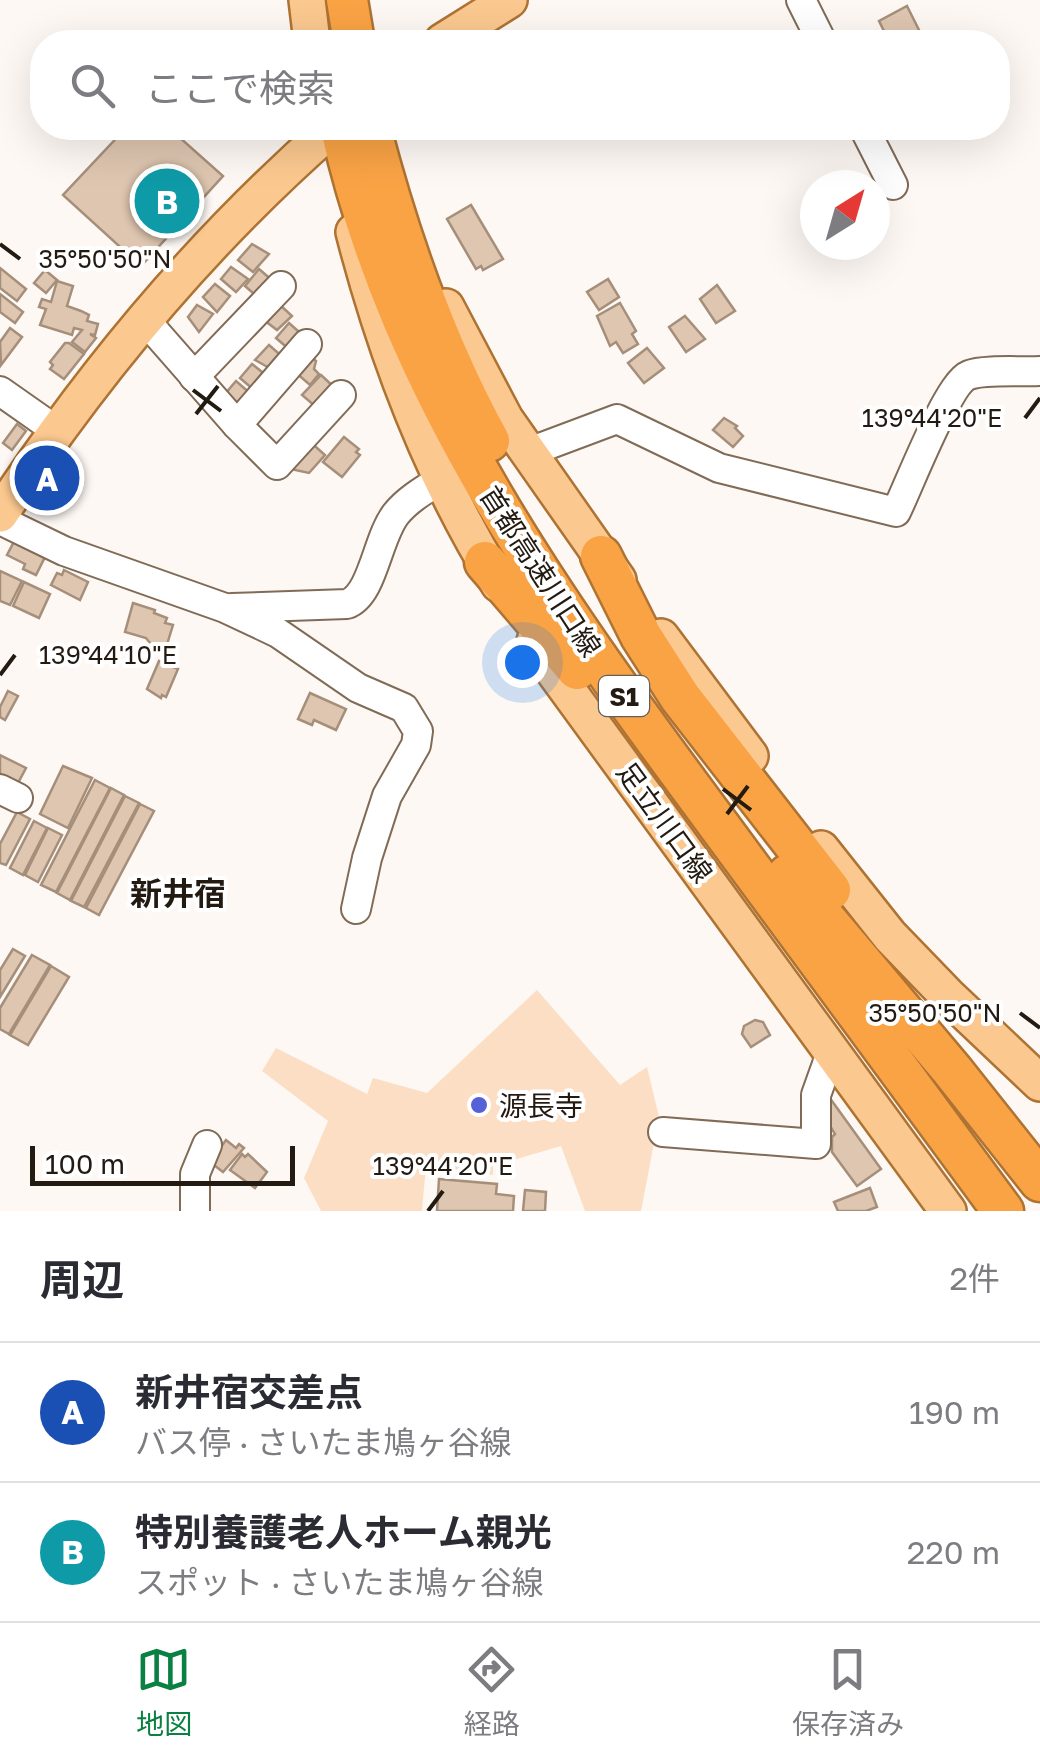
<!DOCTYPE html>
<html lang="ja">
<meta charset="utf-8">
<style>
:root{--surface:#fff;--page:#f7f7f7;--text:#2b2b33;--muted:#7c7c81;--line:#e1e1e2;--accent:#0b8043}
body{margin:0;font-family:"Golos Text","Noto Sans JP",sans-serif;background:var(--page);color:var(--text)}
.compass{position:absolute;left:800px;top:170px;width:90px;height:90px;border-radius:50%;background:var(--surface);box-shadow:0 10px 40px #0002;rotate:37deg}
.scale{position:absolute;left:30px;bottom:25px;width:265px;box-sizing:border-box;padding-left:10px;border:5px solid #231a12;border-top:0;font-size:28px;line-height:35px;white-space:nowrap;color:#231a12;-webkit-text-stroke:8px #fff;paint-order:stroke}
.you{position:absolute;left:522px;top:662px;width:35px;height:35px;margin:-25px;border:8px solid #fff;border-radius:50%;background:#1a73e8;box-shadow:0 0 0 15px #1a73e833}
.badge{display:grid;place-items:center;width:65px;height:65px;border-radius:50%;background:var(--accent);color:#fff;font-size:32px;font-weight:700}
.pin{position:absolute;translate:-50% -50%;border:5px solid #fff;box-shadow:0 2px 10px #0006}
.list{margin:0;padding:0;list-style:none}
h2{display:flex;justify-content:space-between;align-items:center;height:130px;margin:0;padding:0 40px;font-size:42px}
h2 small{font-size:32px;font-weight:400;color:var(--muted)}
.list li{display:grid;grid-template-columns:65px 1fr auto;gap:30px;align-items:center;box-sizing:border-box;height:140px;padding:0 40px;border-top:2px solid var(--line)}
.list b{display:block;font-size:38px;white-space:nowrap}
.list p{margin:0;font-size:32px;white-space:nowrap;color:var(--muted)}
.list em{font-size:32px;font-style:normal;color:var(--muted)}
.icon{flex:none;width:55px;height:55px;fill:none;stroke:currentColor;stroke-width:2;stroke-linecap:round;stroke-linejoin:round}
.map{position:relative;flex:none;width:1040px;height:1211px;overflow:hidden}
.search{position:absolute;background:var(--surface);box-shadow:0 10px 40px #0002;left:30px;right:30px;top:30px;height:110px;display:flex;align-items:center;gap:25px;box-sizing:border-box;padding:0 35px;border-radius:40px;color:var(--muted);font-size:38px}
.sheet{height:410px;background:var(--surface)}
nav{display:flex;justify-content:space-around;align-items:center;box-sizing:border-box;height:140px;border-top:2px solid var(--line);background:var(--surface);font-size:28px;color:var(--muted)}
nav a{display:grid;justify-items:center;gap:5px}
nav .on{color:var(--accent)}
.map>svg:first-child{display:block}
</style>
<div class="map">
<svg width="1040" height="1211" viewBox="0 0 1040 1211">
<rect width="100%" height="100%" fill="#fdf8f3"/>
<polygon fill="#fbdec3" points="537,990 620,1085 647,1067 659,1117 641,1211 585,1211 561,1146 493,1166 493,1175 426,1165 422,1211 321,1211 304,1178 328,1121 262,1071 276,1048 367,1094 373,1078 427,1093"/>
<g fill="#dec6b0" stroke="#a68f7a" stroke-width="2.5">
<polygon points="907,6 925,42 885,42 889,41 879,21"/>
<polygon points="126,128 169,128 223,176 141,266 63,195"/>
<polygon points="471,205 503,259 483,270 481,266 476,269 447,219"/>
<polygon points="252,244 269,254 253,272 238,260"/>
<polygon points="231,267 248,279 236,292 221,279"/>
<polygon points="0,268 26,289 17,301 0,288"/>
<polygon points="259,269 274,282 260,299 245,286"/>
<polygon points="45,270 57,280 46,293 34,283"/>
<polygon points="608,279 619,297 599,310 587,292"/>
<polygon points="57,281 73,286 67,306 81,311 89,315 87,321 98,324 95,335 90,334 96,338 85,352 72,342 82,330 74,328 72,335 40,325 46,309 39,307 42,299 51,302"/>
<polygon points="215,284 230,296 217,312 203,297"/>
<polygon points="717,285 735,311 716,323 700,299"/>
<polygon points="0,294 23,312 15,323 0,312"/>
<polygon points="620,303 636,331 632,334 638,344 623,353 616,342 610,346 597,316"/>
<polygon points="279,304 292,316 277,330 264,320"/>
<polygon points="197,305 213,314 199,332 188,317"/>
<polygon points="685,316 705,339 686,352 669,327"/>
<polygon points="289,323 298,331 300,341 291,351 276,338"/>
<polygon points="10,328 22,337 1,365 0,342"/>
<polygon points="65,343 69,343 84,354 64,379 50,369 53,365 50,362"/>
<polygon points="269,345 284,358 273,370 255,360"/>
<polygon points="647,348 664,368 644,383 628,363"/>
<polygon points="308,354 316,361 314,369 319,374 310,385 294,371"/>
<polygon points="252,364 267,376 254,390 240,378"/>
<polygon points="321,375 334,387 316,407 302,395"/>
<polygon points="236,381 251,394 239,407 225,394"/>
<polygon points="724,418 737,426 735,428 743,436 733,447 713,430"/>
<polygon points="17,424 26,431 12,450 3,443"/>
<polygon points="344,437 359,449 356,452 360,455 342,477 323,462"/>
<polygon points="307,439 325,455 309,473 281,467"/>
<polygon points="16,538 47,553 36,575 23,569 25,564 7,555"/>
<polygon points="64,570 88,582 80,600 51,585 57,573 62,575"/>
<polygon points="0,571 22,581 10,605 0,601"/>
<polygon points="24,582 50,594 39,618 13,606"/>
<polygon points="133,603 155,610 154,613 167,618 165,623 173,625 165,651 154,648 146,638 125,632"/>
<polygon points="159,661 178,669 166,697 162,695 161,698 147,689"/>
<polygon points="8,691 18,696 5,720 0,717 0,707"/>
<polygon points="310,693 346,709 336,730 314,720 312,725 298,719"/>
<polygon points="0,755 26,768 18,783 0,774"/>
<polygon points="63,766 92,778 68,828 40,814"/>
<polygon points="95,780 110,788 56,892 41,885"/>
<polygon points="111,788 124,795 70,900 57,893"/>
<polygon points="125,796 139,803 84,907 71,901"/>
<polygon points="140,804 154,811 99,915 86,908"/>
<polygon points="17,812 30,819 6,865 0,863 0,844"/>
<polygon points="34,821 47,828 23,875 10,868"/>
<polygon points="48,828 62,835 38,882 25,875"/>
<polygon points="13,949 25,956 0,997 0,970"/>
<polygon points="32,955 50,965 9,1034 0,1029 0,1008"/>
<polygon points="51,966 69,977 28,1045 10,1035"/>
<polygon points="755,1020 763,1022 770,1035 751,1047 742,1034 744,1026"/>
<polygon points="832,1101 881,1169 857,1186 832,1152 832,1137 835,1134 830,1126 827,1104"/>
<polygon points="226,1140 236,1148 239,1144 244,1148 223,1172 210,1162"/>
<polygon points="242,1154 245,1157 248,1154 267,1172 255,1188 230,1170"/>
<polygon points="439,1179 497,1184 496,1194 514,1196 513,1211 437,1211"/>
<polygon points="870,1188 877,1207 866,1211 838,1211 834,1202"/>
<polygon points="525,1190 546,1192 545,1211 523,1211"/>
</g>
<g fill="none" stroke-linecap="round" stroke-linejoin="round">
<g stroke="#806b57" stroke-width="32">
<g id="minor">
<polyline points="801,0 822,42"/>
<polyline points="864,128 893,185"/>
<polyline points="145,320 237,425 277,465 341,395"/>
<polyline points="194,377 281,286"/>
<polyline points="0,391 57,431"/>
<polyline points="237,425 307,344"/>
<path d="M529,452L617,419L719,468L896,512C908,488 948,383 969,375C984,369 1023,372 1040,371"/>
<polyline points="0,520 64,551 225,608 278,633 358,688 404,708 418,731 416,745 387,796 367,858 356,909"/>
<path d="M232,608L347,604C373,595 377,538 396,514C408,499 426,489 442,479"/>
<polyline points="0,789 18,798"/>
<polyline points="663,1132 816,1144 816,1095 831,1053"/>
<polyline points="195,1211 195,1174 207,1145"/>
</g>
</g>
<g stroke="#ae7333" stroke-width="40">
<g id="major">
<polyline points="307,0 312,42"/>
<polyline points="442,42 509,0"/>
<path d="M354,232C386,356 431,475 499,584"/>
<polyline points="446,307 505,419 618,580"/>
<path d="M0,514C94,371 204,240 332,128"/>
<polyline points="661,637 750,756"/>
<polyline points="535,641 555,673 948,1211"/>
<polyline points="821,849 890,936 947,995 1040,1083"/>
</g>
</g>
<g stroke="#ae7333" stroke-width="45">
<g id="highway">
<polyline points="347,0 354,42"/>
<path d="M341,128C401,395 560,611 720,827C814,955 909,1083 1003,1211"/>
<path d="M370,128C398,235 435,343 489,441"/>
<polyline points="601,556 641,636 680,697 830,890"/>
<polyline points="485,562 577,669"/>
<polyline points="788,875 952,1070 1040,1181"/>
</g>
</g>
<use href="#minor" stroke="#fff" stroke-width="28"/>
<use href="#major" stroke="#fbc88f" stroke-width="35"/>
<use href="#highway" stroke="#f9a345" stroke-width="40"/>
</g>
<path fill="none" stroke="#231a12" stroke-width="4" d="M0,244L20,259M193,390L221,411M196,414L218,386M1025,418L1040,398M0,675L15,655M723,789L751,810M727,814L748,786M1020,1013L1040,1028M428,1211L443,1191"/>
<circle fill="#5661d8" stroke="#fff" stroke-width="4" cx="479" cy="1105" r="10"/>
<g text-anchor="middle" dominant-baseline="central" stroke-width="8" stroke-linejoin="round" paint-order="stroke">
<rect fill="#fff" stroke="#655f59" stroke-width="2.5" x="599" y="676" width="50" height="40" rx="8"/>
<g font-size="25" font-weight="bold" fill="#231a12">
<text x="624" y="696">S1</text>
</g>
<g font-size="28" fill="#231a12" stroke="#fff">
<text transform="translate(541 571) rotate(57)">首都高速川口線</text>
<text transform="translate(665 822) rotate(54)">足立川口線</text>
</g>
<g font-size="28" fill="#231a12" stroke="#fff" text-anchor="start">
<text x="499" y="1105">源長寺</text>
</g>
<g font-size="32" font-weight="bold" fill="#231a12" stroke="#fff">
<text x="178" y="893">新井宿</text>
</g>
</g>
<g font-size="25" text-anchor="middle" fill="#231a12" stroke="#fff" stroke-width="8" stroke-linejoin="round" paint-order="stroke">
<text x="105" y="268">35°50'50"N</text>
<text x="932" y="427">139°44'20"E</text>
<text x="108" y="664">139°44'10"E</text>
<text x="935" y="1022">35°50'50"N</text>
<text x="443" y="1175">139°44'20"E</text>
</g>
</svg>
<svg class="compass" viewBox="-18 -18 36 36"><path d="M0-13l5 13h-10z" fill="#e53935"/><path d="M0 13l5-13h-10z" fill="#7c7c81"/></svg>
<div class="scale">100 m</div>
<div class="you"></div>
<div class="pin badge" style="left:47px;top:478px;background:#1a4fb4">A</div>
<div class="pin badge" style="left:167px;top:201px;background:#0f9aa8">B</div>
<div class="search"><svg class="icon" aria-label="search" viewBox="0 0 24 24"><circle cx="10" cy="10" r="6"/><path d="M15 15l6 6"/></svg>ここで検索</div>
</div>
<section class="sheet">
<h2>周辺<small>2件</small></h2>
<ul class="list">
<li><span class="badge" style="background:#1a4fb4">A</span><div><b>新井宿交差点</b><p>バス停 · さいたま鳩ヶ谷線</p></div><em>190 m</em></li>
<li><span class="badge" style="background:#0f9aa8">B</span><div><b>特別養護老人ホーム親光</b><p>スポット · さいたま鳩ヶ谷線</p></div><em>220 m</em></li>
</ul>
</section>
<nav>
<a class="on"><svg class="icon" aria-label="map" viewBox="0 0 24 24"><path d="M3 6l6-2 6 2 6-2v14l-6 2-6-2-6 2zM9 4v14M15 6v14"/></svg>地図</a>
<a><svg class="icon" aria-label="directions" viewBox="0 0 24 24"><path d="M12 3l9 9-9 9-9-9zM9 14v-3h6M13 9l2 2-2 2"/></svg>経路</a>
<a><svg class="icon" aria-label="saved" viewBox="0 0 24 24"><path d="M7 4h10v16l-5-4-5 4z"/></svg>保存済み</a>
</nav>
